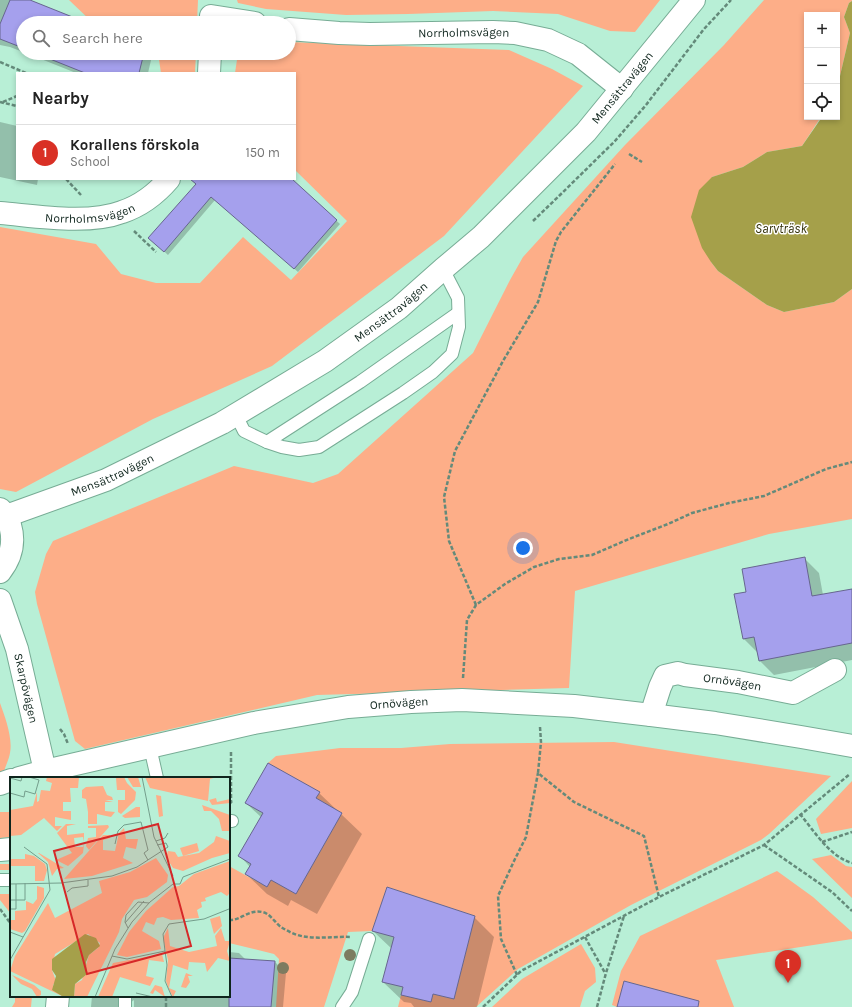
<!DOCTYPE html>
<meta charset="utf-8">
<style>
:root{--surface:#fff;--page:#f6f6f6;--text:#222;--muted:#767676;--line:#e0e0e0;--accent:#d93025}
body{margin:0;font-family:Karla,sans-serif;background:var(--page);color:var(--text)}
.controls{position:absolute;right:12px;top:12px;display:grid;overflow:hidden;border-radius:0px;box-shadow:0 2px 6px #0003}
.controls button{width:36px;height:36px;display:grid;place-items:center;padding:0;border:0;border-bottom:1px solid var(--line);background:var(--surface);color:var(--text);font:20px sans-serif}
.you{position:absolute;left:523px;top:548px;width:14px;height:14px;margin:-10px;border:3px solid #fff;border-radius:50%;background:#1a73e8;box-shadow:0 0 0 6px #1a73e833}
.badge{display:grid;place-items:center;width:26px;height:26px;border-radius:50%;background:var(--accent);color:#fff;font-size:13px;font-weight:700}
.pin{position:absolute;translate:-50% -33px;filter:drop-shadow(0 1px 2px #0008)}
.pin::after{content:'';position:absolute;top:21px;width:14px;height:12px;background:inherit;clip-path:polygon(0 0,100% 0,50% 100%)}
.list{margin:0;padding:0;list-style:none}
h2{display:flex;justify-content:space-between;align-items:center;height:52px;margin:0;padding:0 16px;font-size:17px}
h2 small{font-size:13px;font-weight:400;color:var(--muted)}
.list li{display:grid;grid-template-columns:26px 1fr auto;gap:12px;align-items:center;box-sizing:border-box;height:56px;padding:0 16px;border-top:1px solid var(--line)}
.list b{display:block;font-size:15px;white-space:nowrap}
.list p{margin:0;font-size:13px;white-space:nowrap;color:var(--muted)}
.list em{font-size:13px;font-style:normal;color:var(--muted)}
.icon{flex:none;width:22px;height:22px;fill:none;stroke:currentColor;stroke-width:2;stroke-linecap:round;stroke-linejoin:round}
.map{position:relative;flex:none;width:852px;height:1007px;overflow:hidden}
.search{position:absolute;background:var(--surface);box-shadow:0 2px 6px #0003;left:16px;top:16px;width:280px;height:44px;display:flex;align-items:center;gap:10px;box-sizing:border-box;padding:0 14px;border-radius:22px;color:var(--muted);font-size:15px}
.panel{position:absolute;background:var(--surface);box-shadow:0 2px 6px #0003;left:16px;top:72px;width:280px;height:108px;border-radius:0px}
.map>svg:first-child{display:block}
</style>
<div class="map">
<svg width="852" height="1007" viewBox="0 0 852 1007">
<rect width="100%" height="100%" fill="#b8efd6"/>
<g fill="#fdae88">
<polygon points="69,0 198,0 197,23 96,23 91,21"/>
<polygon points="237,0 660,0 635,32 610,31 558,14 493,11 408,14 346,15 266,9 238,3"/>
<polygon points="764,0 852,0 852,1 849,3 844,17 850,33 837,89 837,15 807,15 807,117 821,117 802,146 767,152 743,167 712,177 711,262 718,271 751,294 767,305 784,312 834,302 852,289 852,519 769,534 575,591 569,688 317,695 85,749 75,741 37,604 35,592 46,554 53,541 234,466 313,483 338,474 473,353 510,280 523,257 625,145 724,45"/>
<polygon points="289,42 509,50 552,69 583,86 444,236 272,366 153,419 16,492 0,489 0,227 96,244 121,274 156,283 200,283 243,237 291,280 347,221 295,170 295,73 235,73 238,53 289,53"/>
<polygon points="158,53 196,53 195,73 161,73"/>
<path d="M0,703C5,717 13,738 10,753C9,759 6,765 4,771L0,773Z"/>
<polygon points="614,742 831,776 769,834 761,840 631,905 518,969 476,1007 398,1007 401,995 431,1002 433,994 454,999 475,916 387,887 372,931 348,932 324,1007 276,1007 279,959 274,954 229,943 229,866 267,887 271,880 296,894 342,813 316,798 319,792 268,763 276,756 340,748 401,748 450,744"/>
<polygon points="852,781 852,828 821,834 816,819"/>
<polygon points="0,812 11,812 11,837 0,838"/>
<polygon points="831,855 846,866 852,867 852,898 812,859"/>
<rect x="0" y="864" width="11" height="6"/>
<polygon points="777,871 813,897 852,932 852,939 716,960 734,1007 687,1007 689,999 625,981 617,1007 612,1005 621,971 640,936"/>
<polygon points="0,894 11,894 11,914 0,900"/>
<polygon points="581,944 595,968 596,982 585,991 580,1007 492,1007 522,979"/>
<polygon points="15,996 32,996 31,1007 12,1007 15,1002"/>
</g>
<polygon fill="#a5a04a" points="852,1 852,289 834,302 784,312 767,305 718,271 711,262 702,248 691,217 699,190 712,177 743,167 767,152 802,146 822,117 837,117 837,89 850,33 844,17 849,3"/>
<g fill="#0003">
<polygon points="0,0 28,0 85,23 23,23 23,52 10,47 0,45"/>
<polygon points="26,53 150,53 152,56 148,73 76,73"/>
<polygon points="0,122 17,126 17,179 38,179 37,185 0,177"/>
<polygon points="202,179 291,179 340,224 298,272 215,200 168,255 153,241"/>
<polygon points="804,558 819,573 823,595 852,590 852,660 774,675 759,660 758,653 744,639 736,595 748,592"/>
<polygon points="319,793 362,834 317,914 291,900 288,906 267,894 246,874 250,867 240,856 262,818 246,803"/>
<polygon points="474,917 494,937 477,1007 414,1007 411,1003 404,1002 383,982 392,949 373,931"/>
<polygon points="229,952 239,953 246,960 275,962 286,973 283,1007 134,1007 134,1000 130,1003 129,1007 91,1007 92,996 229,996"/>
</g>
<g fill="#a5a0ed" stroke="#67658f">
<polygon points="10,0 30,0 85,22 85,23 23,23 23,48 0,39 0,24"/>
<polygon points="35,53 144,53 139,73 85,73"/>
<polygon points="190,179 292,179 337,220 294,269 211,197 164,252 148,238 196,184"/>
<polygon points="805,557 812,596 852,589 852,643 759,661 754,637 743,639 734,594 746,592 742,569"/>
<polygon points="268,763 320,792 316,798 342,813 296,894 271,880 267,887 245,874 251,864 238,856 263,813 245,803"/>
<polygon points="387,887 475,916 454,999 433,994 431,1002 401,995 403,987 382,982 394,937 372,931"/>
<polygon points="229,958 275,961 271,1007 229,1007"/>
<polygon points="624,981 699,1001 698,1007 617,1007"/>
</g>
<g fill="none" stroke-linecap="round" stroke-linejoin="round">
<g stroke="#77ac95" stroke-width="14">
<g id="service">
<polyline points="236,415 244,431 267,442 282,447 299,450 319,447 403,393 433,372 452,354 459,327 458,298 443,269"/>
<polyline points="267,442 360,382 458,313"/>
<polyline points="150,747 157,778"/>
<polyline points="229,821 232,821"/>
<polyline points="0,880 11,880"/>
<polyline points="125,1007 125,996"/>
<polyline points="342,1007 352,992 369,939"/>
</g>
</g>
<g stroke="#77ac95" stroke-width="24">
<g id="minor">
<polyline points="211,23 211,16 255,23"/>
<path id="s1" d="M289,29L339,33L370,34L493,32L515,33L548,40L578,54L622,89"/>
<polyline points="209,73 210,53"/>
<path id="s2" d="M0,213C36,216 88,225 122,212C140,206 157,193 169,179"/>
<path id="s3" d="M651,715L660,687L665,676L678,673L685,675L738,682L793,693L835,670"/>
<path id="s4" d="M19,778L45,771L254,723L348,707L411,702L462,700L574,706L651,715L715,723L801,737L852,746"/>
<polyline points="0,784 11,780"/>
<polyline points="0,850 11,849"/>
</g>
</g>
<g stroke="#77ac95" stroke-width="24">
<g id="tertiary">
<path d="M0,509C6,514 7,518 10,525C15,542 11,558 0,572"/>
<path id="s5" d="M6,516L106,480L222,423L325,361L399,308L443,269L481,237L586,132L694,0"/>
<path id="s6" d="M0,600L17,649L45,771L46,778"/>
<polyline points="57,1007 58,996"/>
</g>
</g>
<g stroke="#648a7a" stroke-width="2.5" stroke-dasharray="4 2" stroke-linecap="butt">
<polyline points="0,62 26,73"/>
<polyline points="0,102 17,106"/>
<polyline points="3,102 17,96"/>
<polyline points="629,154 642,162"/>
<polyline points="66,179 81,195"/>
<polyline points="533,221 559,196 615,141 646,105 704,29 731,0"/>
<polyline points="134,231 156,252"/>
<polyline points="476,605 449,541 444,497 455,451 503,361 538,302 556,241 561,232 615,164"/>
<polyline points="463,678 467,620 476,605 505,584 534,567 559,559 592,555 629,539 668,524 692,513 729,503 764,496 826,469 852,462"/>
<polyline points="540,727 541,742 538,773 574,802 644,836 659,897"/>
<polyline points="60,729 64,734 68,744"/>
<polyline points="231,752 231,802 232,803"/>
<path d="M800,814C814,831 830,857 852,863"/>
<polyline points="822,842 852,832"/>
<polyline points="764,845 832,892 852,911"/>
<polyline points="0,909 11,924"/>
<path d="M229,920C240,921 249,909 262,912C270,913 275,923 281,927C284,929 288,931 292,933C310,941 332,936 351,937"/>
<polyline points="585,937 605,973"/>
<polyline points="517,975 501,939 498,896 514,861 526,837 538,773"/>
<polyline points="166,1007 166,996"/>
<polyline points="483,1007 521,971 659,897 764,845 850,774"/>
<polyline points="597,1007 606,973 624,916"/>
</g>
<use href="#service" stroke="#fff" stroke-width="12"/>
<use href="#minor" stroke="#fff" stroke-width="22"/>
<use href="#tertiary" stroke="#fff" stroke-width="22"/>
</g>
<g fill="#7d7b60">
<circle cx="350" cy="955" r="6"/>
<circle cx="283" cy="968" r="6"/>
</g>
<g text-anchor="middle" dominant-baseline="central" stroke-width="3" stroke-linejoin="round" paint-order="stroke">
<g font-size="12" fill="#0f251d" stroke="#fff">
<text stroke="none"><textPath href="#s1" startOffset="175">Norrholmsvägen</textPath></text>
<text stroke="none"><textPath href="#s5" startOffset="761">Mensättravägen</textPath></text>
<text stroke="none"><textPath href="#s2" startOffset="91">Norrholmsvägen</textPath></text>
<text stroke="none"><textPath href="#s5" startOffset="438">Mensättravägen</textPath></text>
<text stroke="none"><textPath href="#s5" startOffset="114">Mensättravägen</textPath></text>
<text stroke="none"><textPath href="#s3" startOffset="110">Ornövägen</textPath></text>
<text stroke="none"><textPath href="#s6" startOffset="92">Skarpövägen</textPath></text>
<text stroke="none"><textPath href="#s4" startOffset="388">Ornövägen</textPath></text>
</g>
<g font-size="13" font-style="italic" fill="#323009" stroke="#fff">
<text x="781" y="228">Sarvträsk</text>
</g>
</g>
<g transform="translate(10 777)">
<rect width="220" height="220" fill="#b8efd6"/>
<path d="M37,0H69L68,11H60L61,25H53V34H61V43L45,40V49H52L47,54L34,41L11,58L0,59V33L23,29L27,15V25L29,24L31,13L40,14L42,6L36,4ZM96,0H114L117,6L126,15L125,23L111,37L108,35V23H115V13H107L106,1ZM117,0H128L131,10H123ZM135,0H207L200,2L198,24L140,11ZM93,9L97,18L102,20L103,23H95L103,25H95V34L105,35L101,40L87,37V47H78V35L76,22L72,21V13L76,10ZM146,18L151,19L153,39L149,40ZM206,21L207,25L220,22V26L202,28L199,23ZM192,28L220,38L219,54H212L209,42L201,34H194ZM126,30H130V40L115,41L112,39ZM56,47H66L57,49V58L74,56V65L73,60L64,61L65,70H73L74,67L73,76L58,89L46,83L62,76L47,56ZM98,48L99,50L79,73L76,69L78,61L86,60V51H78V49ZM114,51L116,62H128L126,72L116,70L113,81L123,86L82,99L54,102L93,58H100V61L93,63V73L105,74L109,56ZM206,59L220,64V76L202,81L173,94L163,91L156,80L158,74L165,75L168,80L189,76L204,65ZM187,66L189,74L173,79L170,71ZM28,76H29L54,91L47,92L42,99L38,85ZM15,77L24,79L35,87L37,93L34,104H25V89H0V82H15ZM146,81L158,98L157,105L137,120L124,123L112,142L109,155L77,220H64L65,207L72,203L79,178L88,171L90,166L78,157L45,177L42,193L46,204L43,208L54,220L0,194L5,179L38,126L45,141L92,116L89,104L120,95ZM220,84V116L217,119L211,115L195,121L196,124L191,125L192,130L187,133L189,141L161,143L153,140L147,141L144,148L136,145L132,154L149,164L151,172L117,180L107,178L119,155L136,134L163,110L169,109L184,97ZM27,109L34,111V121L15,154L12,156L0,152V143H5V134L16,133V124L23,127L27,122ZM210,139L212,149L204,157L200,142ZM158,151L160,169L179,175L207,169L205,159L211,151L215,164H220L217,174L220,184L208,181L197,195L195,186L179,185L178,193L163,188L159,211L166,214L163,220L159,213L156,204L158,183L153,161ZM152,177L154,185L139,183L136,199L144,201L140,209L110,200L102,220H88L103,186ZM176,196L183,199H178L180,205L176,211L171,210ZM2,198L24,208L31,214V218L27,220L22,212L11,207ZM145,208L152,210L155,220L145,213L143,217L140,216Z" fill="#fdae88"/>
<path d="M75,157L86,161L90,169L79,178L76,185L77,197L65,207L64,220L52,219L42,213L46,199L42,193V182Z" fill="#a5a04a"/>
<path fill="none" stroke="#749e8c" stroke-width="1" d="M132,0L144,60L163,99M0,1L11,4L12,0M0,16L14,20L15,14L25,17L29,3L19,0M146,64L155,61L158,56M105,67L108,54L114,48L131,45L138,73L134,76L138,83M173,100L220,82M0,107L51,106L102,99L127,90L158,70L156,66L147,68M163,107H170L173,100M57,115L62,111L78,109V103M0,123H15V106M0,132H6V107M115,146L134,124M118,151L115,145L116,138L128,125L139,126M0,155L13,160M155,174L157,188L155,204L162,220M102,179L117,182L155,174L153,157L159,147L194,142L219,132M0,183L40,113L37,87L14,70M126,216L143,220M85,220L105,172L122,145L140,125L163,107"/>
<path fill="#d62828" fill-opacity="0.15" stroke="#d62828" stroke-width="2" d="M148,47L181,169L77,197L44,74Z"/>
<rect width="220" height="220" fill="none" stroke="#0f251d" stroke-width="2"/>
</g>
</svg>
<div class="controls">
<button>+</button>
<button>−</button>
<button><svg class="icon" aria-label="locate" viewBox="0 0 24 24"><circle cx="12" cy="12" r="6"/><path d="M12 2v4M12 18v4M2 12h4M18 12h4"/></svg></button>
</div>
<div class="you"></div>
<div class="pin badge" style="left:788px;top:983px">1</div>
<div class="search"><svg class="icon" aria-label="search" viewBox="0 0 24 24"><circle cx="10" cy="10" r="6"/><path d="M15 15l6 6"/></svg>Search here</div>
<section class="panel">
<h2>Nearby<small></small></h2>
<ul class="list">
<li><span class="badge">1</span><div><b>Korallens förskola</b><p>School</p></div><em>150 m</em></li>
</ul>
</section>
</div>
